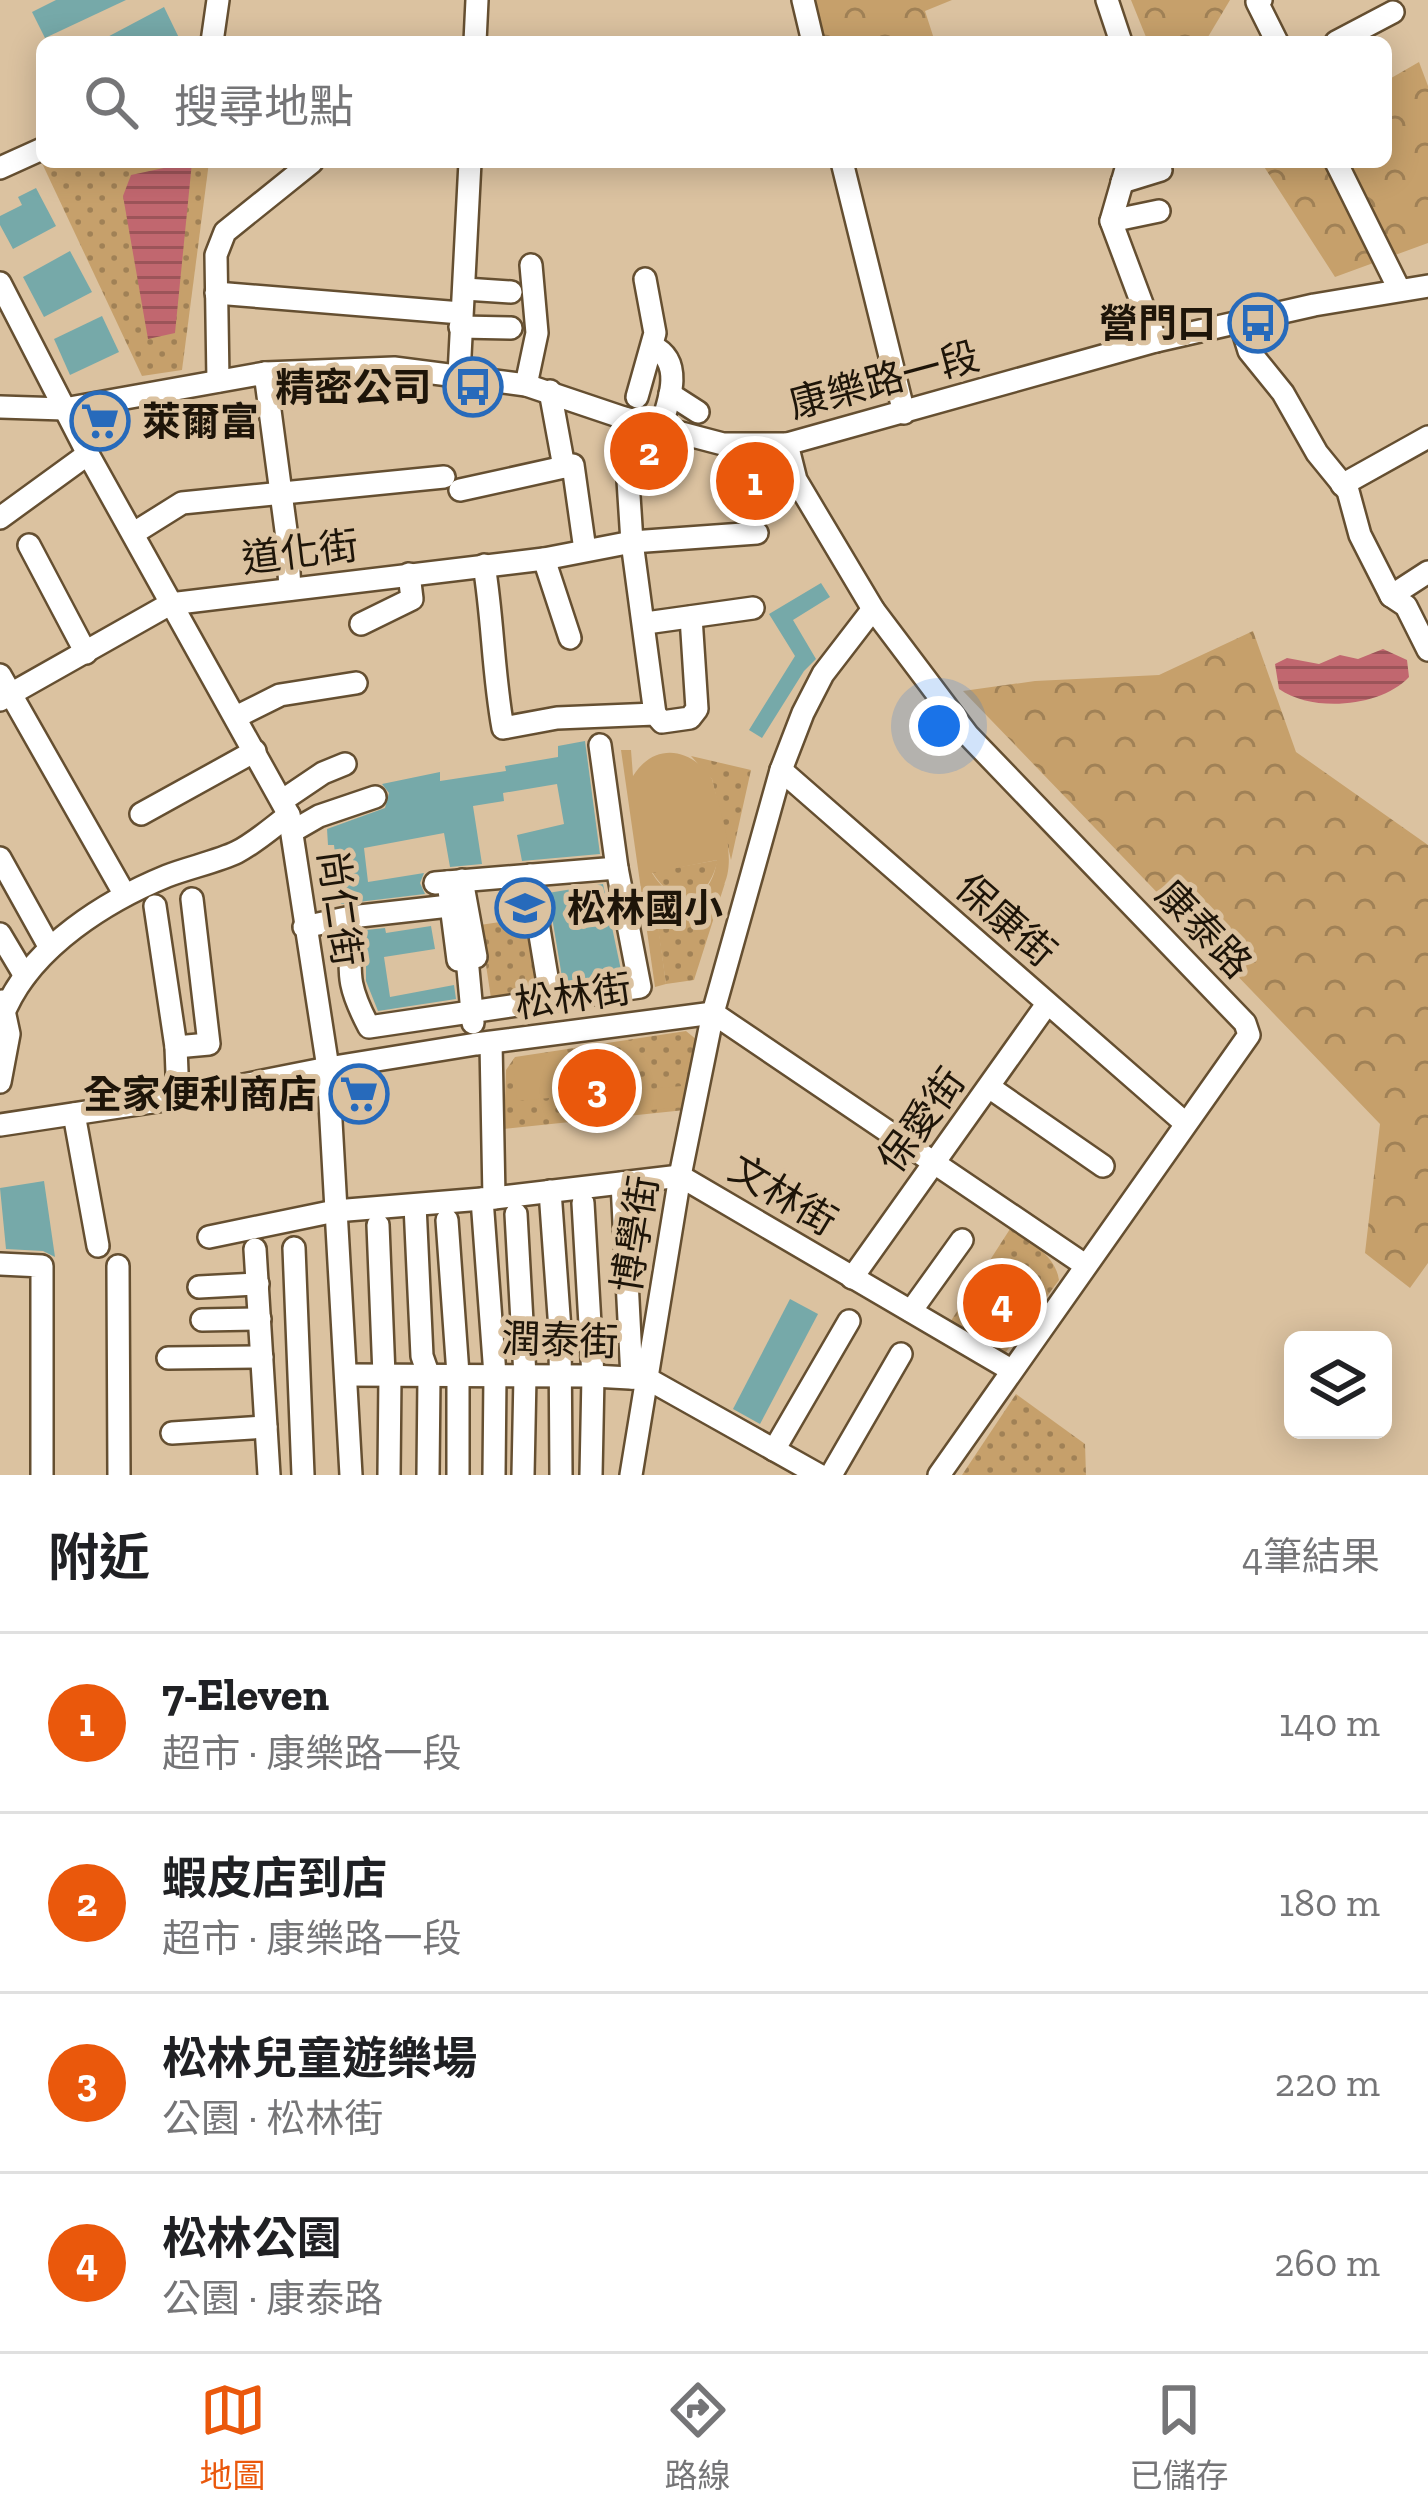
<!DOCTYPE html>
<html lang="zh-TW">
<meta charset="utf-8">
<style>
:root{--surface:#fff;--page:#f2f2f2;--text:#202124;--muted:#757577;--line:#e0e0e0;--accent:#ea580c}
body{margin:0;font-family:"Zilla Slab","Noto Sans TC",serif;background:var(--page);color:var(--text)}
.controls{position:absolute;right:36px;bottom:36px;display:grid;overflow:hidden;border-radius:18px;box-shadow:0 6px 30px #0003}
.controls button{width:108px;height:108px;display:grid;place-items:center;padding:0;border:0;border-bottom:3px solid var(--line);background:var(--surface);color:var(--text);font:60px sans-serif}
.you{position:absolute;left:939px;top:726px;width:42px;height:42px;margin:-30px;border:9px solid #fff;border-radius:50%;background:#1a73e8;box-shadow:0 0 0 18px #1a73e833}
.badge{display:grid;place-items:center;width:78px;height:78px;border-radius:50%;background:var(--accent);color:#fff;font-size:39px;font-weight:700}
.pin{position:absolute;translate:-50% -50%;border:6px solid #fff;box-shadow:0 3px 12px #0006}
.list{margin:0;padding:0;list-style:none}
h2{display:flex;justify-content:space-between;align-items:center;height:156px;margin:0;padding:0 48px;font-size:51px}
h2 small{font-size:39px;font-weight:400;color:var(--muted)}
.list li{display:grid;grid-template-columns:78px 1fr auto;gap:36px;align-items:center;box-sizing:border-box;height:180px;padding:0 48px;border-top:3px solid var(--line)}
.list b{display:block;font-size:45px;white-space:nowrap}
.list p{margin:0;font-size:39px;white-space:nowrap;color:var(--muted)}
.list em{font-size:39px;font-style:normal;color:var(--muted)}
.icon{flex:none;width:66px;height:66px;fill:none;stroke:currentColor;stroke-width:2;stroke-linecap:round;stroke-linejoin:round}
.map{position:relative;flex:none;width:1428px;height:1475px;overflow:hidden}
.search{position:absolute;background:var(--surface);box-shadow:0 6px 30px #0003;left:36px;right:36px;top:36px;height:132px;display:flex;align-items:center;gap:30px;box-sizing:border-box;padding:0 42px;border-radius:18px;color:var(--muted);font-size:45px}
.sheet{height:876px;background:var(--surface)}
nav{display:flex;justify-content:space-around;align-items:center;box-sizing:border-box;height:168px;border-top:3px solid var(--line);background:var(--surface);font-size:33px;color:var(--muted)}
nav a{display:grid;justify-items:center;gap:6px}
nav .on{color:var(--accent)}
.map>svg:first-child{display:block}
</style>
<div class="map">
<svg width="1428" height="1475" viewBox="0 0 1428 1475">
<defs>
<pattern id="green-dots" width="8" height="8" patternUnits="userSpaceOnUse" patternTransform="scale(3)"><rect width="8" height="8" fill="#c6a06b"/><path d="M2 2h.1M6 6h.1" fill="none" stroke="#a08156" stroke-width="1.8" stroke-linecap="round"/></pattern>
<pattern id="forest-crowns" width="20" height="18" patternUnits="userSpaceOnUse" patternTransform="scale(3)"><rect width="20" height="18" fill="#c6a06b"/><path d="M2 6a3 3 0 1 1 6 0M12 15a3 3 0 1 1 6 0" fill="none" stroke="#a08156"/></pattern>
<pattern id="water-rules" width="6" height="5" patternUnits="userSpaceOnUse" patternTransform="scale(3)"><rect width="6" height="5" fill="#c1676f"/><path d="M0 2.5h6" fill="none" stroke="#9c5459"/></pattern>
</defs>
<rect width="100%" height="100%" fill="#dbc2a0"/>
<g fill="url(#green-dots)">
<polygon points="41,161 209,162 182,370 142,376"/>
<polygon points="691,756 751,770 731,860 712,779"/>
<path d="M718,860C706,904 679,913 652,872Z"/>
<path d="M725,883L694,980L666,984L653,893L677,910C700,907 711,901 725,883Z"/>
<polygon points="532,917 544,997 492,1005 480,925"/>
<polygon points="686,1031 697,1040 685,1110 504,1129 506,1070 515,1057"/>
<path d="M1010,1229C1030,1243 1055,1254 1059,1280L1006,1352L999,1356L947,1327Z"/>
<polygon points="1016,1394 1085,1444 1086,1475 962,1475"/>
</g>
<g fill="url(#forest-crowns)">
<polygon points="814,0 952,0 925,11 935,42 825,42"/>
<polygon points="1131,0 1230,0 1205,42 1148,42"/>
<polygon points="1419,62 1428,86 1428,243 1335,277 1261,162 1386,162 1386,81"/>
<polygon points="1253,631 1296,752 1428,845 1428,1263 1410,1288 1365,1253 1380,1124 963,691 1035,681 1159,675"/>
</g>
<g fill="#c6a06b" fill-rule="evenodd">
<path d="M621,750H631L633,776C654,742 691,747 712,779C721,817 752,890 697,907C679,912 667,906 654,895L666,984L655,987ZM717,860C711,904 676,912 652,873Z"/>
<polygon points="577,1053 581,1095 517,1101 513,1059"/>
<polygon points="682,1086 684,1107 607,1114 605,1093"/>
</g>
<g fill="url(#water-rules)">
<polygon points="192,162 175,333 148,339 123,196 131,175"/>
<path d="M1383,649L1407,660L1409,677C1381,707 1313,713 1279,689L1275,664L1287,658L1319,664L1340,655L1358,659Z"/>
</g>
<g fill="#76a9a9">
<polygon points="56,0 126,0 45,38 32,12"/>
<polygon points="164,7 181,42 98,42"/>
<polygon points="36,188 56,226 13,249 0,225 0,216 22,205 18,197"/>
<polygon points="70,251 92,292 44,317 23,277"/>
<polygon points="102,316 119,352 70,375 54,339"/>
<polygon points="821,583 830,597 793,620 816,659 804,671 762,738 749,730 795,656 769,614"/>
<polygon points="585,741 600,854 522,861 517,835 564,824 557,784 503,793 504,801 473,806 482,864 450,867 444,833 364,848 368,882 424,873 420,883 425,894 341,904 334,845 328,845 327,829 385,808 389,793 382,784 440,772 440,781 506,771 505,766 558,757 558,746"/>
<polygon points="603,884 622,975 563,983 548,893"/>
<polygon points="431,926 435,949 384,957 390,997 454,985 456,999 378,1011 366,981 366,930 385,928 386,933"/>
<polygon points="44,1181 55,1257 43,1251 6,1249 0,1188"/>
<polygon points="790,1299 818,1314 760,1424 733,1409"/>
</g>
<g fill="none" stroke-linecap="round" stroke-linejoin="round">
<g stroke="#654f31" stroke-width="26">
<g id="minor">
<polyline points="803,0 813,42"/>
<polyline points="1107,0 1121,42"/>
<polyline points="1261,0 1257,2 1277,42"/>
<polyline points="212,42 218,0"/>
<polyline points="475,42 477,0"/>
<polyline points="1336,42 1393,12"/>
<polyline points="842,162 904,413"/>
<polyline points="1128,162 1111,221 1156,341"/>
<polyline points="1336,162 1399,289"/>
<polyline points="0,168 42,149"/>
<polyline points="1122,182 1161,170"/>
<polyline points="1111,221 1159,211"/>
<polyline points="0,283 88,454 289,815 328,1068 351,1475"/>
<polyline points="465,289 511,292"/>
<polyline points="216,293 461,313"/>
<polyline points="1240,322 1249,351 1283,393 1317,453 1348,491 1360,535 1391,596 1406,606 1428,650"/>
<polyline points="460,327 511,328"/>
<path d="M652,346C685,361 669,402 660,429"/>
<polyline points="265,373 287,538 290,589"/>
<polyline points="459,375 470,162"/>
<polyline points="218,381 216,255 225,232 312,162"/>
<polyline points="526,385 537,333 531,265"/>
<polyline points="550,391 564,467 573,465 585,550"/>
<polyline points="670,394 698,412"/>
<polyline points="637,397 655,333 645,279"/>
<polyline points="0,407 64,409 265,373 394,368 526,385 624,418 723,444 787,444 1156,341 1314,305 1428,286"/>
<polyline points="624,418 632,542 655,714"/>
<polyline points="787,444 796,480 873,609 968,735 1245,1023 1249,1035 939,1475"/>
<polyline points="1342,485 1428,437"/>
<polyline points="460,490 564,467"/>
<polyline points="0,518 88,454"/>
<polyline points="134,533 182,503 444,477"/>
<polyline points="29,545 86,653"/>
<polyline points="544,559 570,638"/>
<path d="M484,565C493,619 493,674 503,728L557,718L655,714L662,722L690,718L697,709L691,617"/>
<polyline points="1391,596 1428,572"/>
<polyline points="646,623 753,608"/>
<polyline points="361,624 412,599 409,574"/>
<polyline points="0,675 125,895"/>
<polyline points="0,700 170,604 544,559 632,542 757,533"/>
<polyline points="236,717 280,695 356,683"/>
<polyline points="781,770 1185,1123"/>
<polyline points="283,800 323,773 345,764"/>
<polyline points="141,814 255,751"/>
<polyline points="293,831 319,816 375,797"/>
<polyline points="0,858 50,948"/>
<polyline points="530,875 551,1001"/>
<polyline points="448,882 458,960 476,957 462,880"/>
<polyline points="435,883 617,868"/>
<polyline points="155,906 176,1047 178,1098"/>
<path d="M351,917C352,970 342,976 369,1027L640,987L617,868L600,745"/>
<polyline points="304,927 351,917 458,905"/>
<polyline points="0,934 25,976"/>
<polyline points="467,958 473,1023"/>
<path d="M6,1008C34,946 106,901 167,876C187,868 219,861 237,852C255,843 273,827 289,815"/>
<polyline points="491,1043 494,1198"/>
<polyline points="176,1047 209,1044 192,899"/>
<polyline points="0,1082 9,1034 2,1001"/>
<polyline points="989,1087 1103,1166"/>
<polyline points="74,1114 98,1246"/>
<polyline points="0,1125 178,1098 328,1068 476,1044 713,1013 1085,1265"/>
<polyline points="622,1183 632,1378"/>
<polyline points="550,1191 560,1330 561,1475"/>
<polyline points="482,1199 495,1375 494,1475"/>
<polyline points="583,1203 593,1376 591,1475"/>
<polyline points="415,1205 422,1356 429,1376 428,1475"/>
<polyline points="516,1214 525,1376 523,1475"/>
<polyline points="447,1220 458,1374 458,1475"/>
<polyline points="378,1225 384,1375"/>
<polyline points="209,1237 335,1211 494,1198 680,1176 1011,1370"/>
<polyline points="294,1248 303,1475"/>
<polyline points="255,1249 269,1475"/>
<polyline points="0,1264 42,1266 42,1475"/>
<polyline points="118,1266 119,1475"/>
<polyline points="852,1278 1047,1004"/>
<polyline points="199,1287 258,1284"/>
<polyline points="911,1311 962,1240"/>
<polyline points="202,1320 260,1319"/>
<polyline points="168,1358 262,1357"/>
<polyline points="347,1375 593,1376 648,1379 819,1475"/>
<polyline points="172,1433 266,1427"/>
<polyline points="774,1450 849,1321"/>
<polyline points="389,1475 390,1375"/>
<polyline points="631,1475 680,1176 713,1013 752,874 781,770 803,713 823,674 873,609"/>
<polyline points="831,1475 901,1354"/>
</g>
</g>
<use href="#minor" stroke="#fff" stroke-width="21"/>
</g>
<defs>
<g id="bus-ring" transform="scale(3)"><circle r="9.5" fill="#dbc2a0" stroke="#276abb" stroke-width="1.5"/><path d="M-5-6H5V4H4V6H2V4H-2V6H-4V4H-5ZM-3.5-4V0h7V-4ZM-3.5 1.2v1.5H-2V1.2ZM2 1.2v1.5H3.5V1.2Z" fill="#276abb"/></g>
<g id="supermarket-ring" transform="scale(3)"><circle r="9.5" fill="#dbc2a0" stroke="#276abb" stroke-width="1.5"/><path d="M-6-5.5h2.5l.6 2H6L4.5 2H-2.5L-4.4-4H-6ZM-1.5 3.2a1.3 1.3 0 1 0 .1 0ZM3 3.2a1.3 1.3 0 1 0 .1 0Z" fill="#276abb"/></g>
<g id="school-ring" transform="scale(3)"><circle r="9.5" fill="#dbc2a0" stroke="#276abb" stroke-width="1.5"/><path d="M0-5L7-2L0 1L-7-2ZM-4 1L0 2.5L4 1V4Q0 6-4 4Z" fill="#276abb"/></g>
</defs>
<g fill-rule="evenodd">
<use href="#bus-ring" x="1258" y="323"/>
<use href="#bus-ring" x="473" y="387"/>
<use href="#supermarket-ring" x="100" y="421"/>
<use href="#school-ring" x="525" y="908"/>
<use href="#supermarket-ring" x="359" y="1094"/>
</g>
<g text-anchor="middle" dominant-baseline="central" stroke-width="10" stroke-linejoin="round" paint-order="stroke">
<g font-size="39" font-weight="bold" fill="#1e1509" stroke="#dbc2a0" text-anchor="end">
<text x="1216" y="323">營門口</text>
<text x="431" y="387">精密公司</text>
<text x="142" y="421" text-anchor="start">萊爾富</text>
<text x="567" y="908" text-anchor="start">松林國小</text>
<text x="317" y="1094">全家便利商店</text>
</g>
<g font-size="39" fill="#1e1509" stroke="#dbc2a0">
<text transform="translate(884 380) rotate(-15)">康樂路一段</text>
<text transform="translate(300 552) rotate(-7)">道化街</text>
<text transform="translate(340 908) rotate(82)">尚仁街</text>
<text transform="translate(1006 920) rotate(41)">保康街</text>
<text transform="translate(1204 929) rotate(46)">康泰路</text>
<text transform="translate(573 996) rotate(-8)">松林街</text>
<text transform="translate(921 1120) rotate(-54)">保愛街</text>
<text transform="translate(783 1195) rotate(31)">文林街</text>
<text transform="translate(635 1234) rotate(-81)">博學街</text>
<text transform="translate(560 1340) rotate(2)">潤泰街</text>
</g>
</g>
</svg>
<div class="controls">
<button><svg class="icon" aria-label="layers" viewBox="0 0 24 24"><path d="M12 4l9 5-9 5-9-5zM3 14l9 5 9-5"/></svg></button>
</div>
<div class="you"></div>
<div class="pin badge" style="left:755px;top:481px">1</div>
<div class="pin badge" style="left:649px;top:451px">2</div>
<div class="pin badge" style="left:597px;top:1088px">3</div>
<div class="pin badge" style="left:1002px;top:1303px">4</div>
<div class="search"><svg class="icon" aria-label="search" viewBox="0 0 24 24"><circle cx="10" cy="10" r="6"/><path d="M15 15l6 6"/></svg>搜尋地點</div>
</div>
<section class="sheet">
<h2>附近<small>4筆結果</small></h2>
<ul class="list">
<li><span class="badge">1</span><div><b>7-Eleven</b><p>超市 · 康樂路一段</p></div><em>140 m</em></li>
<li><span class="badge">2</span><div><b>蝦皮店到店</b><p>超市 · 康樂路一段</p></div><em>180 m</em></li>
<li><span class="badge">3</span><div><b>松林兒童遊樂場</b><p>公園 · 松林街</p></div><em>220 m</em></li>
<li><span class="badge">4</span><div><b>松林公園</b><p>公園 · 康泰路</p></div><em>260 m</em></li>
</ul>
</section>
<nav>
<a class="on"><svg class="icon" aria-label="map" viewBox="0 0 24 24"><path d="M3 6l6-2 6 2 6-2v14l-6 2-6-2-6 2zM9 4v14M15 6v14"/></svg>地圖</a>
<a><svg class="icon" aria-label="directions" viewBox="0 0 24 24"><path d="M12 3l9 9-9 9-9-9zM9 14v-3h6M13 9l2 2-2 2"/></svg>路線</a>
<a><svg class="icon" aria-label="saved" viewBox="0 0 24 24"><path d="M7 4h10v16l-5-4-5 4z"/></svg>已儲存</a>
</nav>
